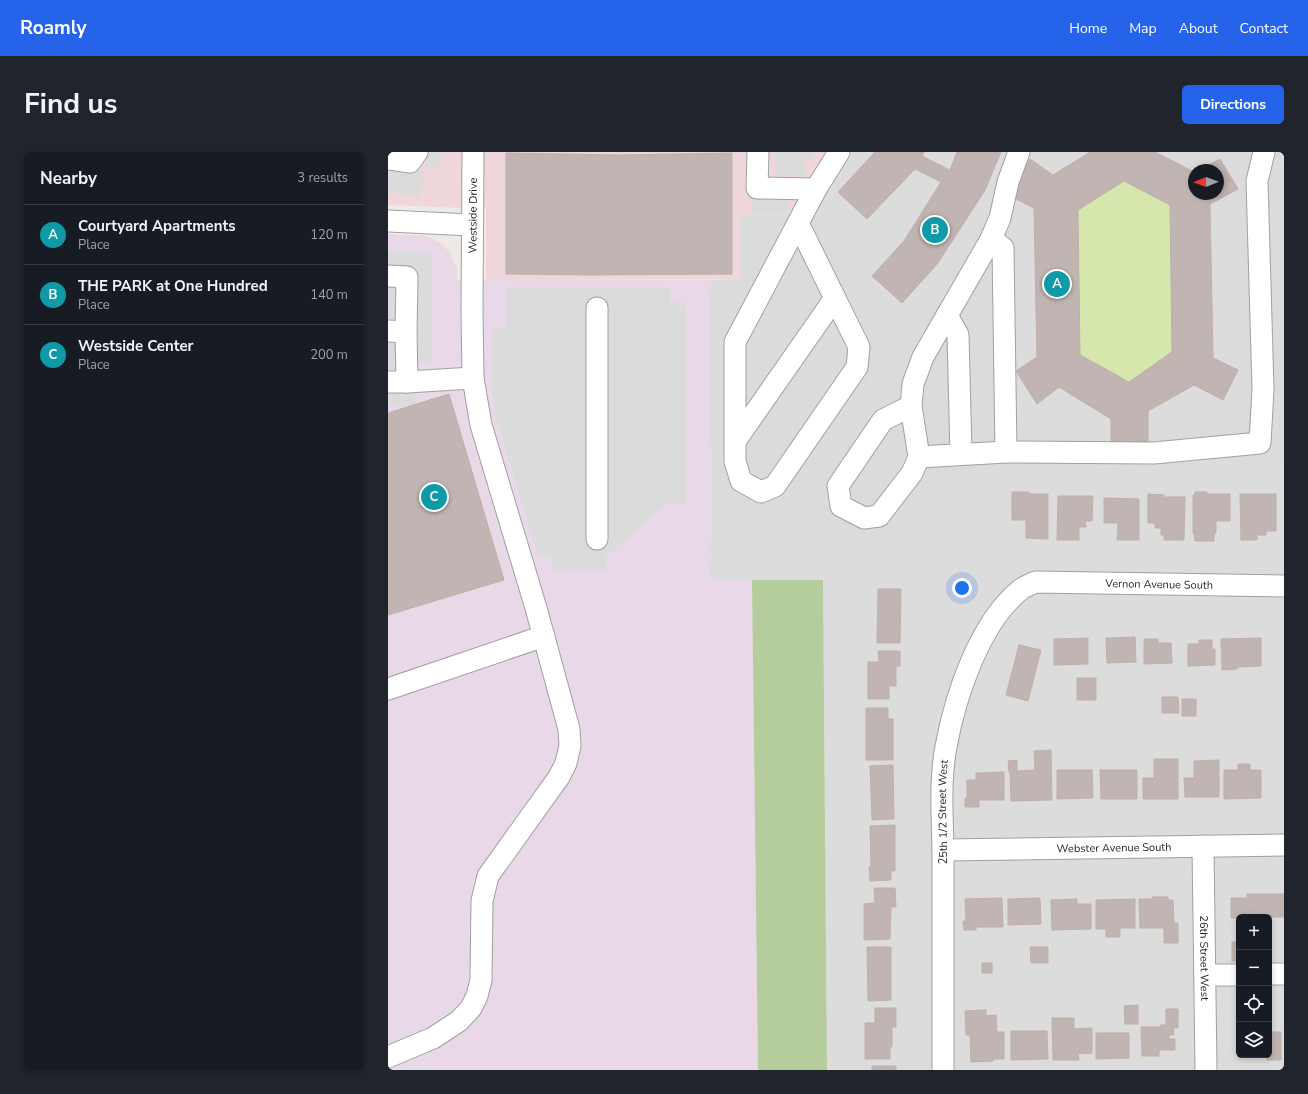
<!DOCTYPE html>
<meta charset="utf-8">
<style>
:root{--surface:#171b24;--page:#20242c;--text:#f1f3f6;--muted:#9ea1a6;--line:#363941;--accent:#2563eb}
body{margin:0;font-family:"Nunito Sans",sans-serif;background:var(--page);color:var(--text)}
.controls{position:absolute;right:12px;bottom:12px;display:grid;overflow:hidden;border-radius:6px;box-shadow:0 2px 6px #0003}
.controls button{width:36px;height:36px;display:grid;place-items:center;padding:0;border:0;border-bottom:1px solid var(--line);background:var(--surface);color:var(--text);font:20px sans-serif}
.compass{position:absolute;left:800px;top:12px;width:36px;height:36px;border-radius:50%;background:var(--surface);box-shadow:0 2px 6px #0003;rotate:269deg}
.you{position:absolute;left:574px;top:436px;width:14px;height:14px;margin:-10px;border:3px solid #fff;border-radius:50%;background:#1a73e8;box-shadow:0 0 0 6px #1a73e833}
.badge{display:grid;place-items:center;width:26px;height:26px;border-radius:50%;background:var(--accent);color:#fff;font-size:13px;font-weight:700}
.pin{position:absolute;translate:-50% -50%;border:2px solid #fff;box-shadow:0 1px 4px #0006}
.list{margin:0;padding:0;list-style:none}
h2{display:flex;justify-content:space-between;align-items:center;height:52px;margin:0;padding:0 16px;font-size:17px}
h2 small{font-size:13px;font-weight:400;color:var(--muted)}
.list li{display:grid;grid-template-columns:26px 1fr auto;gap:12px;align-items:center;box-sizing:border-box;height:60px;padding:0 16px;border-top:1px solid var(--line)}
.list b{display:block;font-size:15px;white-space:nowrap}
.list p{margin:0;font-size:13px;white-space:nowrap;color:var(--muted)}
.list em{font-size:13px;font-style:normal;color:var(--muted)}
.icon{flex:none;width:22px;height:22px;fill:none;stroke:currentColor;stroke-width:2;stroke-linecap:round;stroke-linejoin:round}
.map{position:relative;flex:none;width:896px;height:918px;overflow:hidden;border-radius:6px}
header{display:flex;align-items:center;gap:24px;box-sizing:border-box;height:56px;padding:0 20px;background:var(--accent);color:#fff}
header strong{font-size:19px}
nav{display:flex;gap:22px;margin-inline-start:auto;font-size:14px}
.intro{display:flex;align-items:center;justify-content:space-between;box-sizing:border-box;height:96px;padding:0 24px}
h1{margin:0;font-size:28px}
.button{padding:10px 18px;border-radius:6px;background:var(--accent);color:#fff;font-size:14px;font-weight:700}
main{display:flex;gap:24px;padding:0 24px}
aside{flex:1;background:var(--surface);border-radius:6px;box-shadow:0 2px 6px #0003}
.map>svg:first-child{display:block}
</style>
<header>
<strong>Roamly</strong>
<nav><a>Home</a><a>Map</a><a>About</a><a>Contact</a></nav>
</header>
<div class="intro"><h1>Find us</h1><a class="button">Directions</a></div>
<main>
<aside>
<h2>Nearby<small>3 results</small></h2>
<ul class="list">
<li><span class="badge" style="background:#0f9aa8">A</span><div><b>Courtyard Apartments</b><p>Place</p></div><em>120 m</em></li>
<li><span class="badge" style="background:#0f9aa8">B</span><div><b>THE PARK at One Hundred</b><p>Place</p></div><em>140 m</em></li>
<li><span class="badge" style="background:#0f9aa8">C</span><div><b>Westside Center</b><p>Place</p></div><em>200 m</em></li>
</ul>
</aside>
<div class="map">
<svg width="896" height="918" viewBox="0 0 896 918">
<rect width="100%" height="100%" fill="#efeae6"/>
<path fill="#dddcdc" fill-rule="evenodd" d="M437,0H896V918H439L435,428H322L323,128L352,127V63L401,62ZM806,18H830V42H806ZM851,765H881V903H851Z"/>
<polygon fill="#efd6da" points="0,0 437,0 401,62 352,63 352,127 98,128 98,57 0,53"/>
<polygon fill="#e8d8e8" points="0,82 37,84 45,87 52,91 62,100 64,105 69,118 69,128 323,128 322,428 364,428 370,918 0,918"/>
<polygon fill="#d6e7ae" points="736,29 782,53 784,200 741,230 692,203 690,58"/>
<polygon fill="#b5cd9d" points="364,428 435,428 439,918 370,918"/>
<g fill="#dbdbdb">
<polygon points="39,0 54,0 51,18 37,15"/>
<polygon points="388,0 425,0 426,7 416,8 418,23 387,24"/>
<polygon points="868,7 896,18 896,312 854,312 854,291 783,294 782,284 785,279 854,275 851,14"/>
<polygon points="0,13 36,19 32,45 0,40"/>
<rect x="363" y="45" width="37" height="16"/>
<polygon points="445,56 502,198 377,389 326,387 322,275 323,130 355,130 364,64 429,63"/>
<polygon points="638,69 640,199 608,202 610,320 570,321 522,399 484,400 382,390 485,231 499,220 534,167 592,70"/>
<polygon points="0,99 43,101 44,210 29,210 28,253 20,255 0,254"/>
<polygon points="119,135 282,135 282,150 297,150 298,351 280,351 217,405 218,418 164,418 163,403 150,403 107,263 104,242 105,176 118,176"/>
<polygon points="698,277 699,291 630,292 630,278"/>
</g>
<g fill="#c0b5b3" stroke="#c1aea9" fill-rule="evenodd">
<polygon points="487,0 536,0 534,4 562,18 569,0 613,0 597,38 550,111 514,151 484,124 516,89 553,30 527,17 479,67 450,40"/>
<path d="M702,0H767L806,20V42H830V18H811L832,7L850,37L822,52L825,206L850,218L835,248L806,233L760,259V294L723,295V267L671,235L649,252L628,219L649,205L646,56L622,44L642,7L665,23ZM736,29L782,53L784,200L741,230L692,203L690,58Z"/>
<polygon points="118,1 231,3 344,1 344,122 201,123 118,122"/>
<polygon points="61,242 116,428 0,463 0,261"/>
<polygon points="624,340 641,340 641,342 660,342 660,387 638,386 638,368 624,368"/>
<polygon points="807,340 819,340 819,342 842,342 842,369 828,369 828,381 826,381 826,389 807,389 806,381 805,381 805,343 807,343"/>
<polygon points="760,342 776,343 776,345 797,345 796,388 776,388 776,383 773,383 773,376 767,376 767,371 760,371"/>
<polygon points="852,342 888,342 888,379 878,379 878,383 869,383 869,388 853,388"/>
<polygon points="670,344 705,344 704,369 697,369 698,375 691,375 691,388 669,388"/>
<polygon points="716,346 751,347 751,388 729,388 730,371 716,371"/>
<polygon points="490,437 513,437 512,491 489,491"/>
<polygon points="747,485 748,510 719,511 718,486"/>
<polygon points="700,486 700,512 666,513 666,487"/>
<polygon points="873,486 873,514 849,515 849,517 834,518 833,487"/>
<polygon points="756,487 770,487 770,491 783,491 784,511 756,512"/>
<polygon points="811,488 824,488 824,497 827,497 827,513 800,514 800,492 811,492"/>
<polygon points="631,493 653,498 640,549 618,543"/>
<polygon points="490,499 512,499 512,514 508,514 508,534 501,534 501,547 480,547 480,510 491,510"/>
<rect x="689" y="526" width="19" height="22"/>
<polygon points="774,545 790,545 791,561 774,561"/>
<rect x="794" y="547" width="14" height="17"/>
<polygon points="478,556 500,556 500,567 505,567 505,608 478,608"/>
<polygon points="663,598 664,648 623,649 622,620 621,620 620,609 629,608 629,619 647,618 646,599"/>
<polygon points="766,607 790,607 790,647 755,647 755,626 766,626"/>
<polygon points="831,608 831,645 797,645 796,626 806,626 806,609"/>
<polygon points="850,612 862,612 862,618 873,618 873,646 836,647 836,618 850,618"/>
<polygon points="505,613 506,667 484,668 482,614"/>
<polygon points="669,618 704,618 705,646 669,647"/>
<polygon points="712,618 749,618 749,647 713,647"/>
<polygon points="616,620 616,648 591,648 591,655 577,655 577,646 579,646 579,628 588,628 588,621"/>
<polygon points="507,673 507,719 503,719 503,728 482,729 481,715 483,715 482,674"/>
<polygon points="486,736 507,736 508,755 503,755 502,787 476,788 476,752 487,751"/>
<polygon points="859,742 896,742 896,765 851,765 851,766 843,766 843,746 859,746"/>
<polygon points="764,745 780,745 780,748 785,748 786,771 790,771 790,791 776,791 776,776 752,776 751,747 765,747"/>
<polygon points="614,746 615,775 588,775 588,778 576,778 575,769 578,769 577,747"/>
<polygon points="652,746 653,772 620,773 620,747"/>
<polygon points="689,747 689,752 703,752 703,777 664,778 663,748"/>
<polygon points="747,747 747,776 732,776 732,785 718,785 718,777 708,777 708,748"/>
<rect x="844" y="790" width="7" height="19"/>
<polygon points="479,795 503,795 503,848 480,849"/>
<polygon points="642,795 660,795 660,811 643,811"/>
<rect x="594" y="811" width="10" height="10"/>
<polygon points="750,853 750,872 737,872 736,854"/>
<polygon points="487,856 508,856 508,875 504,875 504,895 502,895 502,907 477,907 477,871 487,871"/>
<polygon points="778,857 790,857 790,876 785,876 786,883 781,883 781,887 787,887 787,898 771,898 771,904 754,904 753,875 772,875 772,873 778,873"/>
<polygon points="598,858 598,864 608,863 609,880 616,880 616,907 605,907 605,909 583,910 582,883 578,883 577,859"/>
<polygon points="664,866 686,866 686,877 704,876 704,901 690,902 691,908 665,908"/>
<polygon points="881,873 882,873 882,880 893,880 893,908 879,908 879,903 881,903"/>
<polygon points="623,879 659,879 660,907 623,908"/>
<polygon points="708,881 741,881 741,906 708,907"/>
<rect x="484" y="914" width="24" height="4"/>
</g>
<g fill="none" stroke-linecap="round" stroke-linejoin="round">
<g stroke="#a0a0a0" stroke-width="23">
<g id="minor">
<polyline points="370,0 369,36 428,37"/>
<polyline points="631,0 620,30 612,66 603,87 535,205 525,232 523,254 531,305 618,300 766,301 872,291 875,237 869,29 876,0"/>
<polyline points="0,7 22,10 29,0"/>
<polyline points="0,69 84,73"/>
<polyline points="410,71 471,195 469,215 387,334 373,340 353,329 347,309 347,190 428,37 451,0"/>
<polyline points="603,87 615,96 618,300"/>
<polyline points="0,124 19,125 18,180"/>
<polyline points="209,156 209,387"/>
<polyline points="559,163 570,183 573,302"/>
<polyline points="0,179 18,180 19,230"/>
<polyline points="0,230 19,230 85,226"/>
<polyline points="523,254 495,268 450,334 453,354 476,366 491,364 524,321 531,305"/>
<polyline points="348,288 447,146"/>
<polyline points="0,537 156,484"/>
<path id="s1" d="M815,694L818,918"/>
<path id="s2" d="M555,698L896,693"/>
<polyline points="881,822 896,822"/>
<polyline points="817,823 851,823"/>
<path id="s3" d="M0,905L45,886L71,869L83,856L89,844L93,828L94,749L100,724L171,625L178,611L182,594L181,577L148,456L93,273L85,226L84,158L85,0"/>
<path id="s4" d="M555,918C555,847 555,777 555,706C555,670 551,631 558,595C567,545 591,472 631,439C635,435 642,433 647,430L896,434"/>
</g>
</g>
<use href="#minor" stroke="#fff" stroke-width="21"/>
</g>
<g text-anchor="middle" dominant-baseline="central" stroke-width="3" stroke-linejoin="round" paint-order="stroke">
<g font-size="11" fill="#1f1f1f" stroke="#fff">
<text stroke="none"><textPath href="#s3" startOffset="931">Westside Drive</textPath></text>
<text stroke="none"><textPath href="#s4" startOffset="641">Vernon Avenue South</textPath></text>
<text stroke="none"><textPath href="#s4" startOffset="258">25th 1/2 Street West</textPath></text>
<text stroke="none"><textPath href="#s2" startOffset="171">Webster Avenue South</textPath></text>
<text stroke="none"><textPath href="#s1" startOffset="112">26th Street West</textPath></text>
</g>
</g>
</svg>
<div class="controls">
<button>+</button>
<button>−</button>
<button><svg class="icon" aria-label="locate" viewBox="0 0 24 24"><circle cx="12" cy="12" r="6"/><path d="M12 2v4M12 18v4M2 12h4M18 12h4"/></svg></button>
<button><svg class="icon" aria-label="layers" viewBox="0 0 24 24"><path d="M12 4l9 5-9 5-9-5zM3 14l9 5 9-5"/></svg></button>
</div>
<svg class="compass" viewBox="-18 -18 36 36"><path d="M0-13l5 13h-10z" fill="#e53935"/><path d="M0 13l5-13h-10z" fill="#9ea1a6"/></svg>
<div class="you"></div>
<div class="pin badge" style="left:669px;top:132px;background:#0f9aa8">A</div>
<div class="pin badge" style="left:547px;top:78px;background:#0f9aa8">B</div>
<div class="pin badge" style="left:46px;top:345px;background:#0f9aa8">C</div>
</div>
</main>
